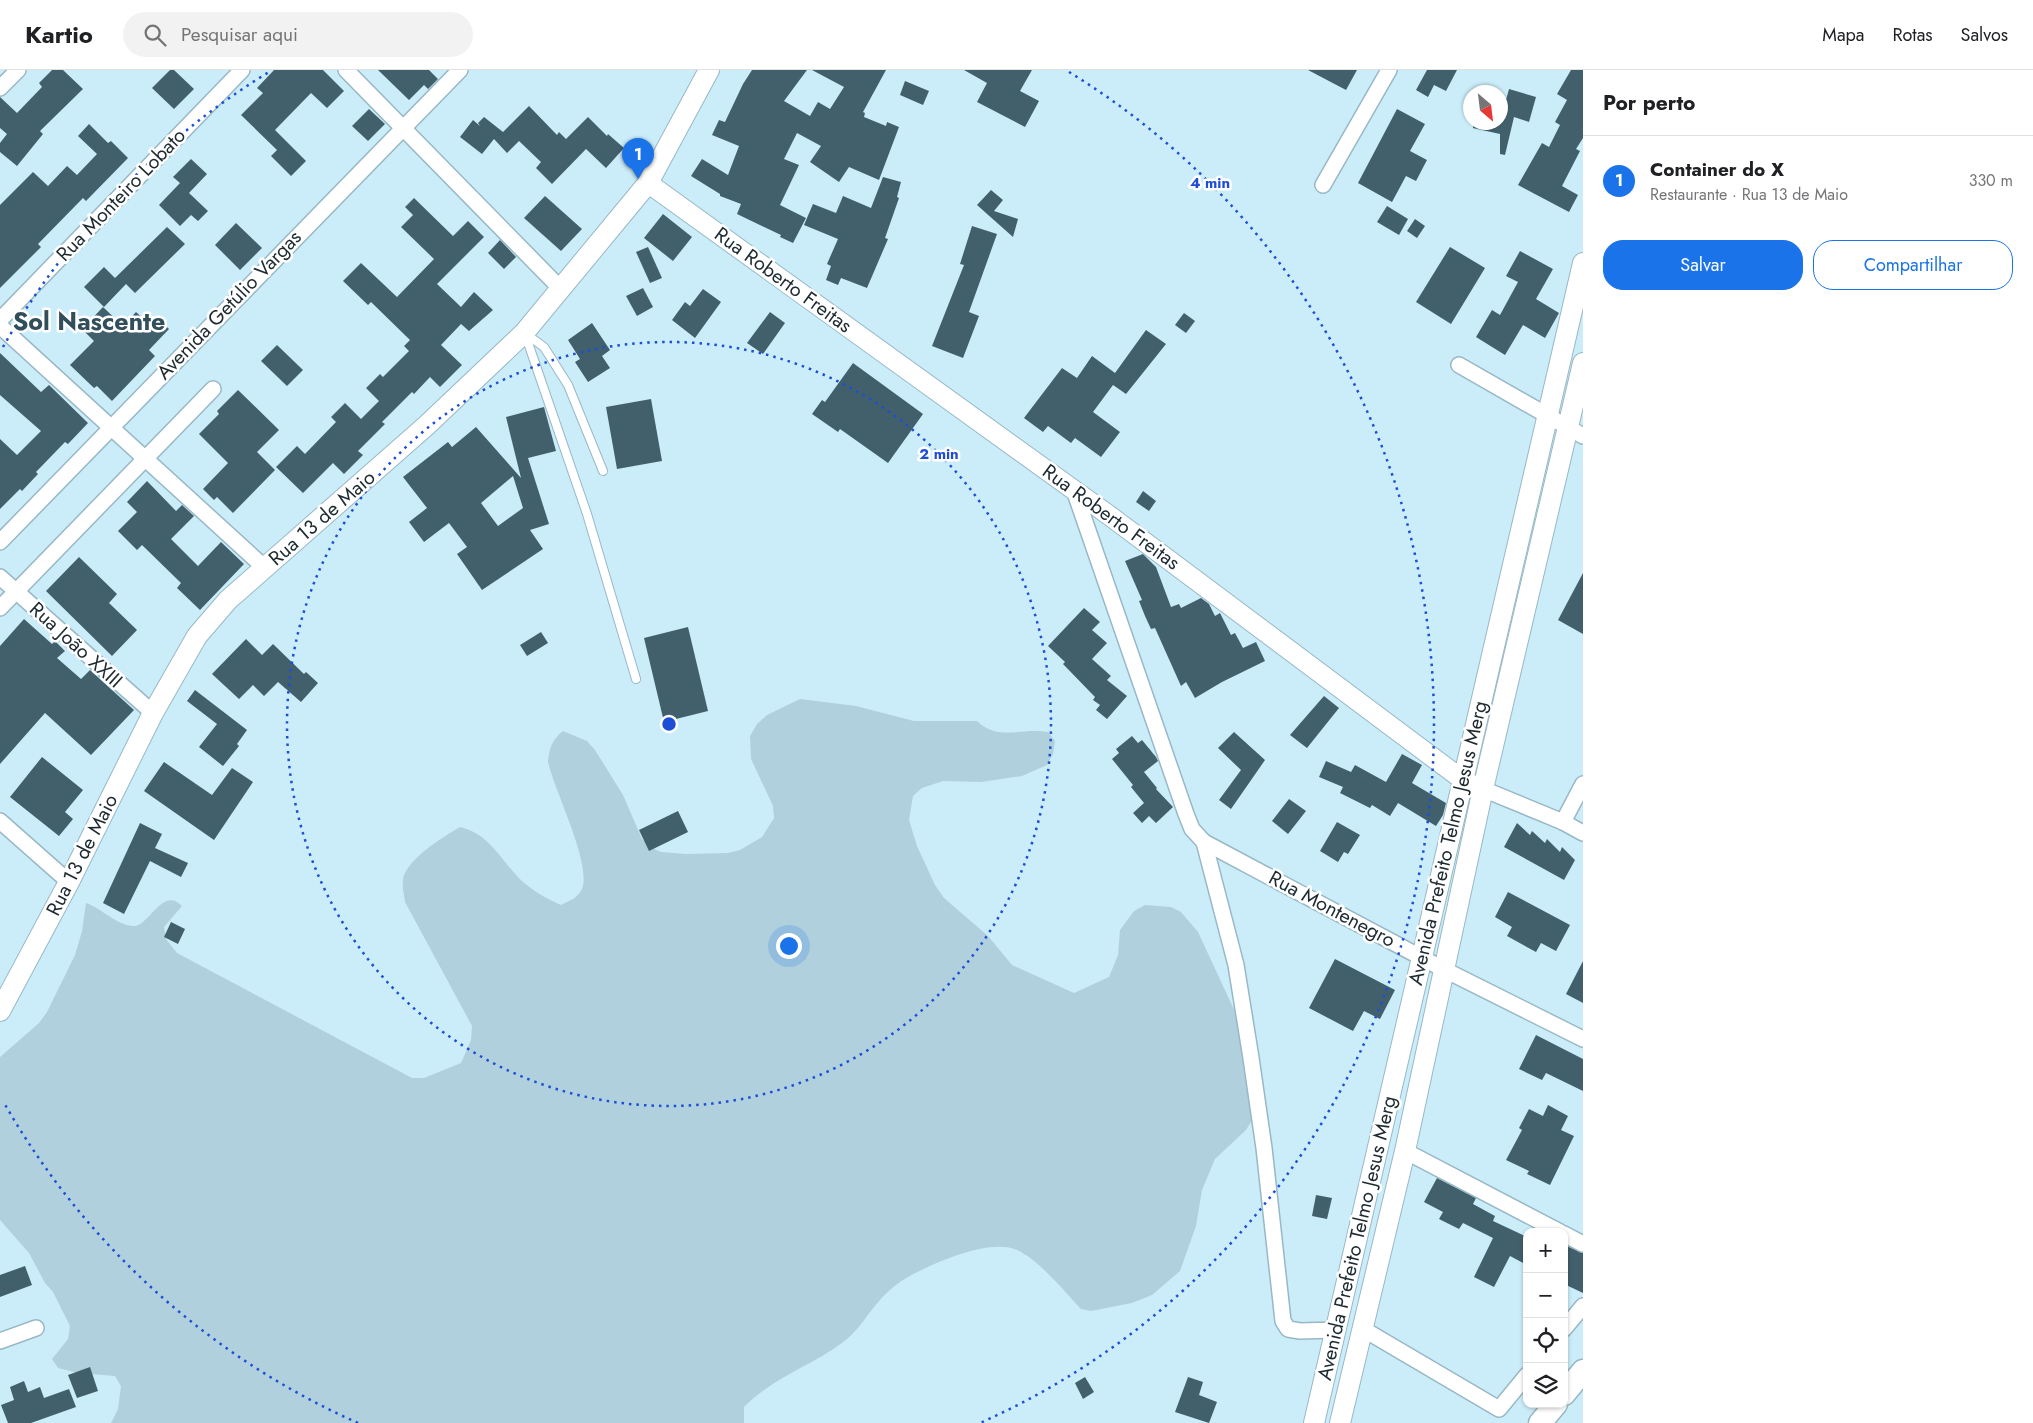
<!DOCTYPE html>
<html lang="pt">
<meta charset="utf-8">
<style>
:root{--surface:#fff;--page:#f2f2f2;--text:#202124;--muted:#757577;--line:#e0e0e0;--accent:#1a73e8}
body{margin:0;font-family:Jost,sans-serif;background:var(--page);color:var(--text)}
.controls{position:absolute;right:15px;bottom:15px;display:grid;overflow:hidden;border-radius:10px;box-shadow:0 1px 4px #0004}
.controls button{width:45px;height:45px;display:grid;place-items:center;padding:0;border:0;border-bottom:1px solid var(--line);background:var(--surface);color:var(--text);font:25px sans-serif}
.compass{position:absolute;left:1463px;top:15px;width:45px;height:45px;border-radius:50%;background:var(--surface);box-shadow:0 1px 4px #0004;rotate:152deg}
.you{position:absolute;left:788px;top:875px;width:18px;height:18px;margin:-12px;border:4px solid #fff;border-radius:50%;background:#1a73e8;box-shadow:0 0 0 8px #1a73e833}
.badge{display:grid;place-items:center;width:32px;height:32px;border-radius:50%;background:var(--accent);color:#fff;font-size:16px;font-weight:700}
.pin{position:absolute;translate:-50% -41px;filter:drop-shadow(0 1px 2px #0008)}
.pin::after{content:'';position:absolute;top:26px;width:18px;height:15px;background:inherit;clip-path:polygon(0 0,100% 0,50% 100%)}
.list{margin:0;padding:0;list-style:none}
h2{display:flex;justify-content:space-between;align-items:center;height:65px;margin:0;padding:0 20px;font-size:21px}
h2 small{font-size:16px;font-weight:400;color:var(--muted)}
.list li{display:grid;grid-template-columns:32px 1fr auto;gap:15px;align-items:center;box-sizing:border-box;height:90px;padding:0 20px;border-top:1px solid var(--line)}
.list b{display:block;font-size:19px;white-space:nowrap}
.list p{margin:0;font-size:16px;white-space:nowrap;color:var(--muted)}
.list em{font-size:16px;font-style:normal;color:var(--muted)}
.actions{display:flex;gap:10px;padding:15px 20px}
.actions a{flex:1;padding:11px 0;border:1px solid var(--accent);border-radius:20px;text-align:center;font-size:18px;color:var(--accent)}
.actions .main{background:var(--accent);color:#fff}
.icon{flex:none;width:28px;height:28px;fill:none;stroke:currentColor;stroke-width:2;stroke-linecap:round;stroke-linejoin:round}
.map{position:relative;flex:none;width:1583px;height:1353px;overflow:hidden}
header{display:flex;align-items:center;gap:30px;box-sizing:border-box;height:70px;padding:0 25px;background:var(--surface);border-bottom:1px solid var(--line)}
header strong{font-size:24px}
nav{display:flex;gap:28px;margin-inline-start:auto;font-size:18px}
.search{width:350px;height:45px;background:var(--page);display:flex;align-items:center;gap:12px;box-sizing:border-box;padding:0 18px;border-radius:28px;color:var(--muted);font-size:19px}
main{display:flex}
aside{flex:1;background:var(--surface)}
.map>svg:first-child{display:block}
</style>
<header>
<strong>Kartio</strong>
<div class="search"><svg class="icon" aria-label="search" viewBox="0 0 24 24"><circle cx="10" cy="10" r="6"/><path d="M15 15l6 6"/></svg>Pesquisar aqui</div>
<nav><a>Mapa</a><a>Rotas</a><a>Salvos</a></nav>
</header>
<main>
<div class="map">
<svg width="1583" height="1353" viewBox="0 0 1583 1353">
<rect width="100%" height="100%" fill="#cbedfa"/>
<path fill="#b1d0dd" d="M800,629L856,636L914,651H977C999,672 1021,657 1048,662L1055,671L1053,684L1047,695L1022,706L981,712L943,711L922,718L913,726L909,750L917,776L935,815L944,828L988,866L1012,895L1074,923L1109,907L1118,885L1120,860L1134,841L1145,835L1171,837L1181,842L1198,862L1257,989L1259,1039L1246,1060L1215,1089L1202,1120L1196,1156L1180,1201L1152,1225L1132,1233L1091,1241L1081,1239C1064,1221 1039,1190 1017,1180C990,1167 927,1195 903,1210C895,1215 886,1223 880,1230C867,1244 858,1262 842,1273C811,1296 772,1308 744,1337V1353H111L118,1339L121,1316L115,1306L78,1303L58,1298L52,1289L68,1269L70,1256L53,1222L45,1213L29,1183L0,1150V987L39,953L47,942L75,885L82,861L86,833C102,838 118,857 135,856C150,854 163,816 182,836L164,857L166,869L177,883L412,1008H424L461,993L471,970L472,956L405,832C404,824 402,817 403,809C407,789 443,767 460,757C489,764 499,787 518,807C529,819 547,829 561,835C569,831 578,828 582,819C592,794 554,720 548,692C549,678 552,670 563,661L587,671L595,680L623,725L642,769L650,777L661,782L686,784L728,783L740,780L762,767L774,748L773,736L751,689L750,666L757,654L767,645Z"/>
<g fill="#42606c" fill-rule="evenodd">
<polygon points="52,0 63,0 83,19 40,61 43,64 17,96 0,82 0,73 7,64 0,58 0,27 17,43 42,17 39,13"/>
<polygon points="170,0 174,0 194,19 174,39 152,18"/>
<polygon points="274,0 323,0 344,21 327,38 311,23 275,60 306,91 291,106 271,86 277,80 241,45 263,23 257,18"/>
<polygon points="378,0 429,0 438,9 428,19 424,15 409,30"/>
<polygon points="752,0 807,0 784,31 810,46 818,32 830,39 844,17 812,0 886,0 863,42 865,43 864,47 886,56 887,52 899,57 879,110 849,97 839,112 810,92 821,76 797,63 784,89 799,95 780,135 806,148 793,173 780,167 781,165 737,144 741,134 720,126 720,124 691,106 702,89 728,105 739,76 712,65 719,50 725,52 743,14"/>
<polygon points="964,0 1032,0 1020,21 1039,31 1025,57 977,32 987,13"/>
<polygon points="1308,0 1357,0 1346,20"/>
<polygon points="1427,0 1457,0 1446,21 1434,15 1428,27 1416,20"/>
<polygon points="1571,0 1583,0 1583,68 1576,79 1580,81 1562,116 1578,125 1569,142 1518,115 1542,73 1549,77 1560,55 1555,52 1567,30 1557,24"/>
<polygon points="905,11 929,21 923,35 900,25"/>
<polygon points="1509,19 1536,27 1529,52 1514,47 1505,85 1500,84 1500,64 1473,58 1474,52 1500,52"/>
<polygon points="529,36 557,65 559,62 566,69 588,47 607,66 608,64 624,78 606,98 586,79 552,114 536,98 541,92 519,71 507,83 494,69 482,84 460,67 473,50 480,56 478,53 484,47 503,62"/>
<polygon points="369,39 385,54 368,71 352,56"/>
<polygon points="1397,39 1425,54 1410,81 1427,90 1416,111 1406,106 1392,132 1358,113"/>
<polygon points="89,54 108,73 111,71 128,88 86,131 83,128 38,174 41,177 0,218 0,135 33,102 48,116 67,96 77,105 97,84 78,66"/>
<polygon points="191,89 207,104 189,123 208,141 198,151 191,145 180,156 159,135 180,113 173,107"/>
<polygon points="883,107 901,112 897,127 899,128 885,168 888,169 867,218 841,208 838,215 826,210 831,196 827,194 838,169 804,155 813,134 836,143 843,126 871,138"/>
<polygon points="991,120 1003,130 994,141 1018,149 1013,167 977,135"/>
<polygon points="545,126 582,159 561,181 524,148"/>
<polygon points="414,128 453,166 468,151 484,167 437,214 461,237 474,222 493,240 469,261 461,254 441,275 462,295 440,317 430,307 414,324 412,322 382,352 385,354 358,381 363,385 344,404 333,393 303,423 276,397 297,376 305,384 336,352 331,347 345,333 361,349 379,331 366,318 380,304 383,307 409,281 404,276 410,270 371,232 368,235 343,211 361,193 397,227 434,189 401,157 413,145 405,137"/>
<polygon points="1387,136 1408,149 1399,165 1377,152"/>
<polygon points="663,144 692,167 673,191 644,168"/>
<polygon points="1415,149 1425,156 1417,168 1407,161"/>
<polygon points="236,153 262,178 240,200 215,175"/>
<polygon points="972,156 997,164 969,242 979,246 963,288 932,276 964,195 960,194"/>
<polygon points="167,157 185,174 135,223 126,214 104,237 84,217 104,197 115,208"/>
<polygon points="500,170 516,187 504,199 488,183"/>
<polygon points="648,177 662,208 650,213 636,182"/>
<polygon points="1450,177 1485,198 1451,254 1416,232"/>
<polygon points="1520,181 1553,199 1536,229 1559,243 1545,268 1523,255 1505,285 1476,267 1492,240 1500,245 1518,212 1506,206"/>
<polygon points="643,218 653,237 637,246 626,226"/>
<polygon points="703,219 721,232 695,268 672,250 685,232 690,236"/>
<polygon points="103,237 123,256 136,242 151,256 159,249 169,259 149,280 155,286 112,331 97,316 94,318 70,295 94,271 82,259"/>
<polygon points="770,242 785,253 763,284 747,273"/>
<polygon points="1184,243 1195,251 1186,263 1175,255"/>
<polygon points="592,253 610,280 602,286 610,298 588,312 575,292 580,289 568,270"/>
<polygon points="1146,260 1166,274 1126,324 1113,315 1093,342 1120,362 1101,387 1075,368 1071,373 1048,356 1043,362 1024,348 1062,298 1077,308 1092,286 1115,303"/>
<polygon points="277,275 303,300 287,316 261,291"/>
<polygon points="0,283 41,322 49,315 88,353 68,374 65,372 36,402 38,404 22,421 20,419 0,439 0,369 17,385 41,361 0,325"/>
<polygon points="853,293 923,344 888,393 840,359 838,362 812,344 822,330 825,332"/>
<polygon points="238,320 279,360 257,382 275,400 233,443 217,427 214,430 203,419 228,393 199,364 219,344 217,341"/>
<polygon points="651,329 662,391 617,399 606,337"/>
<path d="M544,337L556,381L528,388L549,454L530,460L543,479L482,520L457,484L467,477L449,453L424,472L409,452L427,438L403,407L448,372L452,377L476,357L521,408L506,347ZM513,406L523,438L498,456L481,433Z"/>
<polygon points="147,411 176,441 182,435 194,446 171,469 198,496 221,472 244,494 200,540 177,518 181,513 142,475 137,480 118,461 137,442 127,432"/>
<polygon points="1143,421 1156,431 1149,441 1136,432"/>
<polygon points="1143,484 1156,497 1171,537 1179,534 1181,538 1201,528 1209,534 1215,546 1220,543 1231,565 1235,563 1243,578 1256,572 1265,591 1222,612 1195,628 1186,612 1181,616 1155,558 1151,559 1145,546 1139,531 1142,530 1125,491"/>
<polygon points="79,487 117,524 109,533 137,560 112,586 46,521"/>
<polygon points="1583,503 1583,564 1558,550"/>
<polygon points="1084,538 1100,552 1092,560 1107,573 1092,589 1111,606 1107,610 1127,626 1107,649 1096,640 1100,635 1093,630 1095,627 1063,594 1065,592 1048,576"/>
<polygon points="24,549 52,574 55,571 65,581 57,588 81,609 90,600 134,640 91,685 45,643 0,694 0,576"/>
<polygon points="688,557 708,641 664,652 644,568"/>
<polygon points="541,562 548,573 527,586 520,575"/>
<polygon points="246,569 262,585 273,574 304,604 306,602 318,613 301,632 278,612 264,626 253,615 239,629 212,604"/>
<polygon points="195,620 247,660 237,674 239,676 223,696 199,677 217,654 187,631"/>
<polygon points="1324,626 1339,638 1307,678 1290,665"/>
<polygon points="1234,662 1265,690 1231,739 1219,730 1241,700 1218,678"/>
<polygon points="1132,666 1138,673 1142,670 1156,687 1158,691 1144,702 1157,718 1156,719 1173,737 1156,753 1149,746 1142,753 1133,743 1144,733 1131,717 1133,715 1112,689 1119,683 1116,679"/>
<polygon points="1402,684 1422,695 1412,713 1446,733 1443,745 1436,756 1398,733 1390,746 1372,735 1370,738 1340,723 1343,717 1319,707 1326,691 1351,702 1355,695 1386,712"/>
<polygon points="42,687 83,720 65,742 73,749 59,766 10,727"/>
<polygon points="164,692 212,725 232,698 253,712 214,770 144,721"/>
<polygon points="1289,729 1306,741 1288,764 1272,751"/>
<polygon points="678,741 688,762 649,781 639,760"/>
<polygon points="1337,752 1360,765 1348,784 1344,782 1338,792 1320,781"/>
<polygon points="140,753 162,764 155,778 188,793 181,807 150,791 124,844 103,833"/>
<polygon points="1517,753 1530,765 1532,761 1545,773 1547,769 1560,782 1562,777 1575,790 1564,810 1504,777"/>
<polygon points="1508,822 1570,855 1556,881 1541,873 1536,882 1507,866 1512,857 1495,847"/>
<polygon points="171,852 185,859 178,874 164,867"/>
<polygon points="1335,889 1395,920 1380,949 1364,941 1353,961 1309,938"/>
<polygon points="1583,891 1583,933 1566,924"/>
<polygon points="1536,965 1583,989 1583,1021 1546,1003 1542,1010 1519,999"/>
<polygon points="1548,1035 1568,1046 1561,1060 1574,1066 1550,1115 1527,1104 1529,1101 1506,1090 1522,1060 1519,1058 1529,1039 1543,1046"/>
<polygon points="1437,1108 1476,1128 1473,1134 1495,1146 1493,1151 1527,1167 1527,1195 1510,1186 1494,1217 1474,1207 1493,1168 1463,1153 1459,1159 1439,1149 1443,1142 1424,1132"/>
<polygon points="1316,1125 1332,1128 1327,1149 1312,1146"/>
<polygon points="1564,1175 1583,1183 1583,1223 1564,1214"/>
<polygon points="25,1196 32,1215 0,1227 0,1205"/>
<polygon points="90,1297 98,1321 77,1328 68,1305"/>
<polygon points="1085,1307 1094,1322 1083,1329 1075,1313"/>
<polygon points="1188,1307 1203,1312 1199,1325 1217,1332 1209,1353 1175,1342"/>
<polygon points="24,1311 28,1322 40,1317 44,1328 69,1319 76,1337 31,1353 8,1353 1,1335 14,1330 10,1317"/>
</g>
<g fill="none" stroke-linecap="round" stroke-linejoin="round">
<g stroke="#98b8c5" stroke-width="10">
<g id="service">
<polyline points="525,264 587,444 636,609"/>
<polyline points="526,264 544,277 568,315 603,401"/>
</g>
</g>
<g stroke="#98b8c5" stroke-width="18">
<g id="minor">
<polyline points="346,0 561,219"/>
<polyline points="0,18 18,0"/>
<polyline points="1323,115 1389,0"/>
<polyline points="0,250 242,0"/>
<polyline points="0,256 265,498"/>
<polyline points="1459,295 1583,366"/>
<polyline points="1074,420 1186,744 1192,759 1204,772 1443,899 1583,969"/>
<polyline points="0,472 460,0"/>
<polyline points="0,507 153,643"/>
<polyline points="0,538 213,319"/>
<polyline points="1483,719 1563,752 1583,763"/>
<polyline points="0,751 69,812"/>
<polyline points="1563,752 1583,714"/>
<polyline points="1204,772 1236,895 1251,988 1264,1078 1283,1251 1288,1259 1300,1261 1335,1260"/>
<polyline points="1405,1081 1560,1162"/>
<polyline points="1564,1164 1583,1174"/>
<polyline points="1363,1259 1499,1339 1527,1305"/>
<polyline points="1564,1259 1583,1236"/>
<polyline points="0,1271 36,1258"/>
</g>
</g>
<g stroke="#98b8c5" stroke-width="21">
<polyline id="tertiary" points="648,113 1110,446 1463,710 1475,716"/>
</g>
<g stroke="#98b8c5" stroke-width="22">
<g id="secondary">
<polyline points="0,941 69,812 153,643 197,566 228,530 427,355 524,263 648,113 709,0"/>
<polyline points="1314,1353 1583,193"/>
<polyline points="1340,1353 1405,1081 1483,719 1583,293"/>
</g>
</g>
<g stroke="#98b8c5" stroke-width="25">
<g id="primary">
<polyline points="1564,1324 1583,1301"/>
<polyline points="1540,1353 1556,1334"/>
</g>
</g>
<use href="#service" stroke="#fff" stroke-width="8"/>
<use href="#minor" stroke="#fff" stroke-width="15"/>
<use href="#tertiary" stroke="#fff" stroke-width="19"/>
<use href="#secondary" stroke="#fff" stroke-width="20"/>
<use href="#primary" stroke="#fff" stroke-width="22"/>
</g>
<g fill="none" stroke="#1d4ed8" stroke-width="2.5" stroke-dasharray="2.5 5">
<circle cx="669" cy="654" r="382"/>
<path d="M358 1353A765 765 0 0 1 3 1031M3 277A765 765 0 0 1 269 2M1069 2A765 765 0 0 1 980 1353"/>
</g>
<g text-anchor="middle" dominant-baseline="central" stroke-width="5" stroke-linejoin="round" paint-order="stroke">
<g font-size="20" fill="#1d2a2f" stroke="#fff">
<text transform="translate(121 125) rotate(-46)">Rua Monteiro Lobato</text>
<text transform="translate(783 210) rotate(36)">Rua Roberto Freitas</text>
<text transform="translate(229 235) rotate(-46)">Avenida Getúlio Vargas</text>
<text transform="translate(1111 447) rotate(36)">Rua Roberto Freitas</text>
<text transform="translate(322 448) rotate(-41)">Rua 13 de Maio</text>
<text transform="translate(76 575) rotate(42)">Rua João XXIII</text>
<text transform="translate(1448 773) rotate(-77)">Avenida Prefeito Telmo Jesus Merg</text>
<text transform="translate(82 785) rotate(-63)">Rua 13 de Maio</text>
<text transform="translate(1332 839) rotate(28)">Rua Montenegro</text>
<text transform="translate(1357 1168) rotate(-77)">Avenida Prefeito Telmo Jesus Merg</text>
</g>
<g font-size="25" font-weight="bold" fill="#314f5a" stroke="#fff">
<text x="89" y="251">Sol Nascente</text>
</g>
</g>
<circle cx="669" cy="654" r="8" fill="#1d4ed8" stroke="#fff" stroke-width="2.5"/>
<g font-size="15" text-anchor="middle" font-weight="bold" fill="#1d4ed8" stroke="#fff" stroke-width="5" stroke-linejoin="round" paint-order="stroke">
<text x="1210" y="118">4 min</text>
<text x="939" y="389">2 min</text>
</g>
</svg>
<div class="controls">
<button>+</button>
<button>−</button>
<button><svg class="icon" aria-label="locate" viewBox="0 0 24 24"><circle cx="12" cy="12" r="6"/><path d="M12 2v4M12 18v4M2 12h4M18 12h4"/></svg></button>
<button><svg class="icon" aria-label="layers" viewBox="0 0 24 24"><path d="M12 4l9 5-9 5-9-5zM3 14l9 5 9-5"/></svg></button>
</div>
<svg class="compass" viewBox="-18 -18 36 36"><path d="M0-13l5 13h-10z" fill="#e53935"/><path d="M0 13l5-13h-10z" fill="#757577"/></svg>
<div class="you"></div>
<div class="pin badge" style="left:638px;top:109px">1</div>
</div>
<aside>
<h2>Por perto<small></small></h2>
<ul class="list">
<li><span class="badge">1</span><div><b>Container do X</b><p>Restaurante · Rua 13 de Maio</p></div><em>330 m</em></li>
</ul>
<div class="actions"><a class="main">Salvar</a><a>Compartilhar</a></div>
</aside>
</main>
